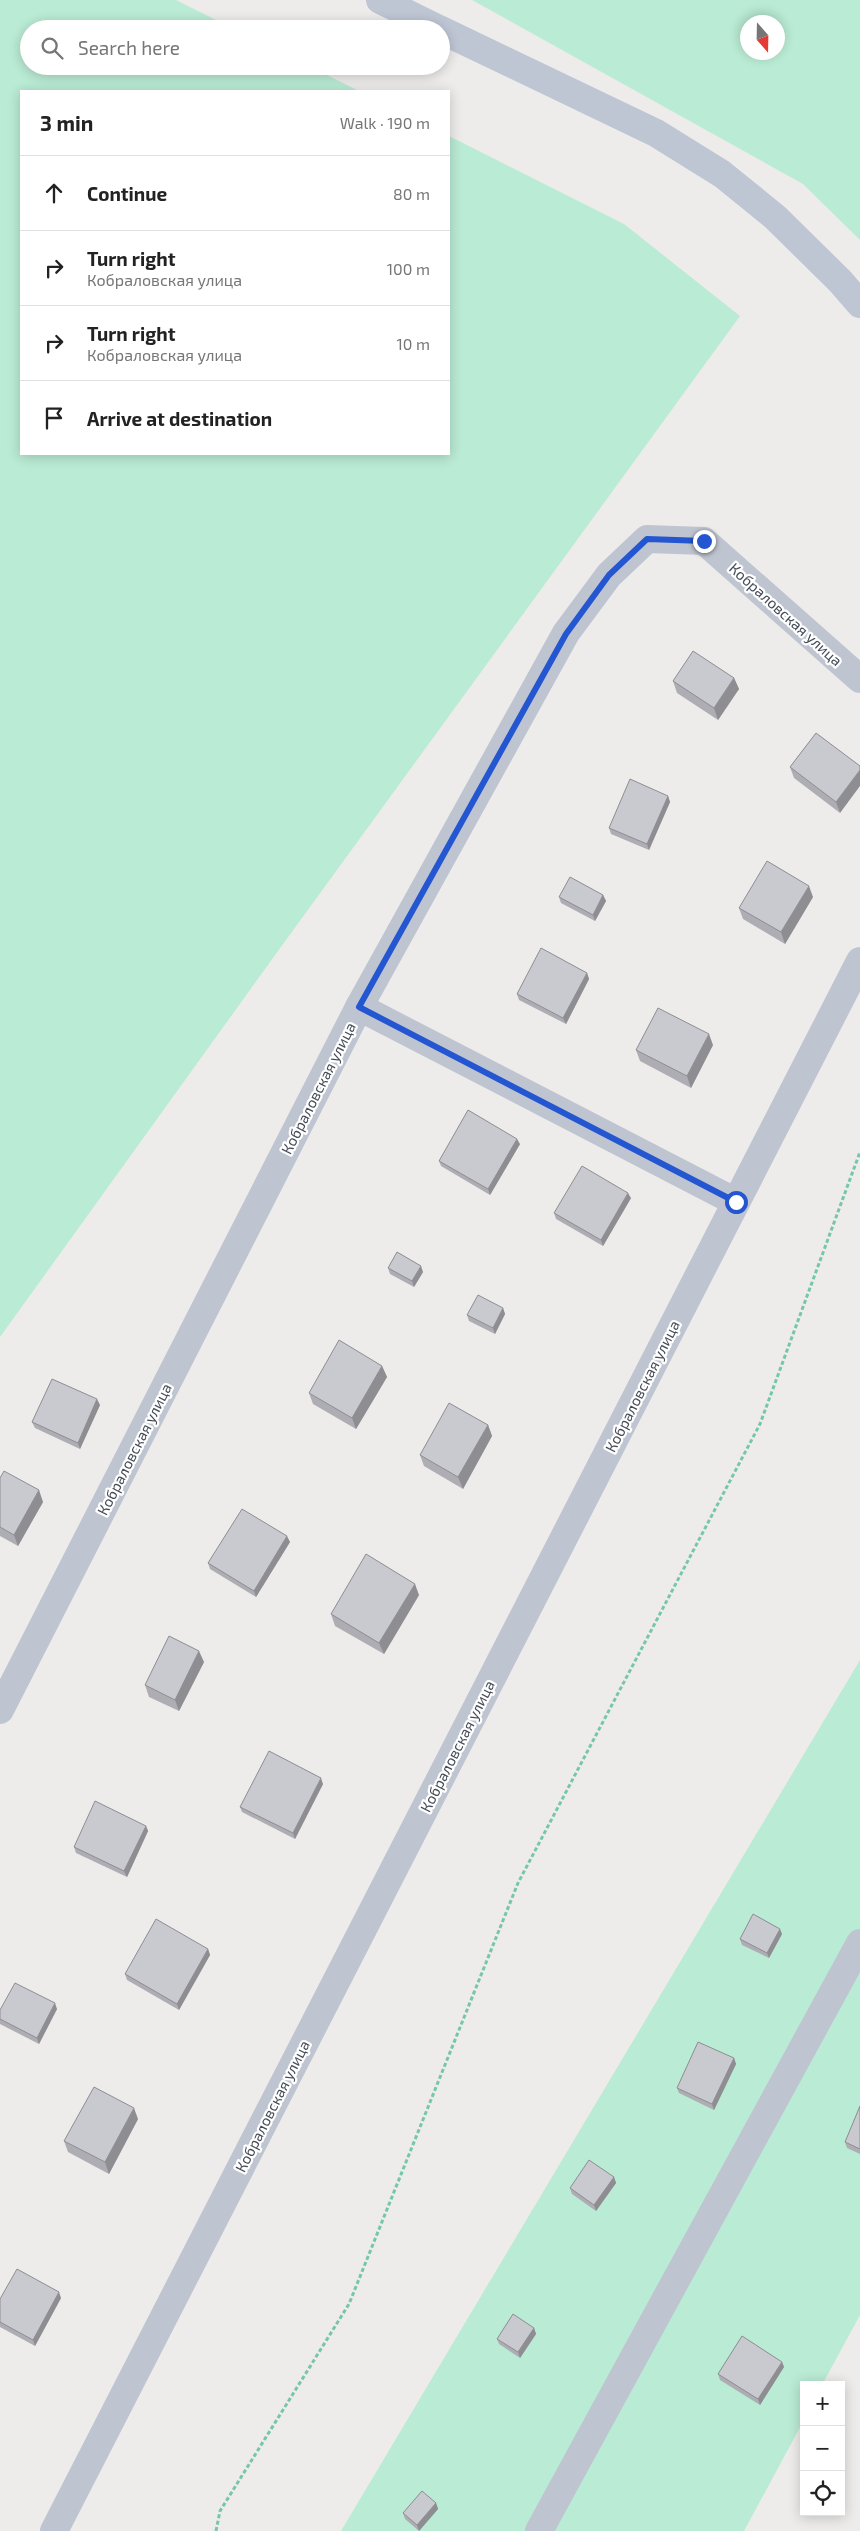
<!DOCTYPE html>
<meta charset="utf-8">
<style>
:root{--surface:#fff;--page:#f2f2f2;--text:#222;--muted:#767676;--line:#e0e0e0}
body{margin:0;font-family:"Exo 2",sans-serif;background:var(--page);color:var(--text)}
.controls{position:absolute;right:15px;bottom:15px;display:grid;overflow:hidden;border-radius:0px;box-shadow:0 2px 12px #0003}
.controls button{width:45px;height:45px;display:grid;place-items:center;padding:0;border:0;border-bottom:1px solid var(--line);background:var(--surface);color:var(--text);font:25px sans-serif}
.compass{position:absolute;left:740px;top:15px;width:45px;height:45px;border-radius:50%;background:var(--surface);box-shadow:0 2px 12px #0003;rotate:160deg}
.stop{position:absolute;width:15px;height:15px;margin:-11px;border:4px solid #2356d0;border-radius:50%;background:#fff}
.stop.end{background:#2356d0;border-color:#fff;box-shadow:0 1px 5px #0008}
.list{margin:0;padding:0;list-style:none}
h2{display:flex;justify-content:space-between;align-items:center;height:65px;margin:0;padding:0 20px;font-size:21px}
h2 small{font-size:16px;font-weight:400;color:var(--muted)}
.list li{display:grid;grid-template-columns:32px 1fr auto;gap:15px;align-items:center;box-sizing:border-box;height:75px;padding:0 20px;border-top:1px solid var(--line)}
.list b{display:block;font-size:19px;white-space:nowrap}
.list p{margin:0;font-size:16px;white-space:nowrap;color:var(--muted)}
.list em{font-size:16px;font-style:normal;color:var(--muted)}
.icon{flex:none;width:28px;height:28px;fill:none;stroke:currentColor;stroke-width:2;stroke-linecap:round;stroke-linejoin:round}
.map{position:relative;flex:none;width:860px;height:2531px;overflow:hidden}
.search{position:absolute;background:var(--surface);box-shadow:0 2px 12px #0003;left:20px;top:20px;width:430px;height:55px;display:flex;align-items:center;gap:12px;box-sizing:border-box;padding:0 18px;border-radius:28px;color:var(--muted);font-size:19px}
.panel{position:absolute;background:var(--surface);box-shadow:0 2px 12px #0003;left:20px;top:90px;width:430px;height:365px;border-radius:0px}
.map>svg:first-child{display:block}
</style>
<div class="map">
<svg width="860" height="2531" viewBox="0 0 860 2531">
<rect width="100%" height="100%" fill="#eeeceb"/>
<g fill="#baebd4" fill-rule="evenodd">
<polygon points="0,0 176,0 234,29 29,29 29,66 309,66 359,91 21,91 21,454 449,454 449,136 624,224 740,316 278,951 0,1337"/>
<path d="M472,0H860V240L803,184ZM748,22H778V52H748Z"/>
<polygon points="860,1660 860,2315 822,2385 804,2385 804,2420 744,2531 341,2531"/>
</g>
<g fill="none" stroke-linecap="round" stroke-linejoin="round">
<polyline stroke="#75c6aa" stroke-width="3" stroke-dasharray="4 2.5" stroke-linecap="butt" points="216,2531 220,2511 349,2304 518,1883 760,1424 860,1152"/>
<g stroke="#bfc5d0" stroke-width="28">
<polyline points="359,1007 736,1202"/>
<polyline points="0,1710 359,1007 566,633 609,575 647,539 704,541 860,679"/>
<polyline points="54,2531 860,961"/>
<polyline points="539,2531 860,1943"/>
</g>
<g stroke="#bec6d4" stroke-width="28">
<polyline points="380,0 439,29"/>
<polyline points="441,30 656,133 722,174 775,217 840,281 860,304"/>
</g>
</g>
<g fill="#adadb3">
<polygon points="734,678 739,689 718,720 677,693 673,681"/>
<polygon points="816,733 840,813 794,778 790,767"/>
<polygon points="668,796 670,802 649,850 611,834 609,828"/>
<polygon points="603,895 606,901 595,921 561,903 559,897"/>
<polygon points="813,897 785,944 743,919 739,908"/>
<polygon points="587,973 589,979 566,1024 519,1000 517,994"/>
<polygon points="713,1045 691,1088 640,1061 636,1050"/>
<polygon points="520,1144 490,1195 441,1166 439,1161"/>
<polygon points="631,1198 603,1246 556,1219 554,1213"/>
<polygon points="388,1268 423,1272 414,1287 390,1274"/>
<polygon points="503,1308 505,1314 495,1334 469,1321 467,1315"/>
<polygon points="382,1366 387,1377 356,1429 313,1404 309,1393"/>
<polygon points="100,1405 80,1449 35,1428 32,1422"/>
<polygon points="488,1425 492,1436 463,1489 424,1466 420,1455"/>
<polygon points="0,1478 43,1502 18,1546 0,1536"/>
<polygon points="290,1542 256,1597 210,1569 208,1563"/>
<polygon points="419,1595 384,1654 335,1626 331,1614"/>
<polygon points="204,1662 179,1711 149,1697 145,1685"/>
<polygon points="323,1784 295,1839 242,1812 240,1807"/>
<polygon points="146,1826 148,1831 127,1877 76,1853 74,1847"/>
<polygon points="782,1934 769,1958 742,1945 740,1939"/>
<polygon points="208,1949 210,1955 179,2010 127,1980 125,1974"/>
<polygon points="57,2009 39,2044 0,2024 0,2010"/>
<polygon points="734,2058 736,2064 714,2110 679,2093 677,2088"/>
<polygon points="860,2106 860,2154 847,2148 845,2142"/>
<polygon points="138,2119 109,2174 68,2152 64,2141"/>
<polygon points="614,2177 616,2183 596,2211 572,2194 570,2188"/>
<polygon points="61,2298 35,2346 0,2327 0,2299"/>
<polygon points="534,2328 536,2334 520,2358 499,2344 497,2339"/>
<polygon points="782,2362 784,2367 760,2405 720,2380 718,2374"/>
<polygon points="436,2503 438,2509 419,2531 405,2519 403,2513"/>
</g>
<g fill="#8d8d92">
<polygon points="734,678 739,689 718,720 714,708"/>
<polygon points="860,770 860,786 840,813 836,802"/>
<polygon points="668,796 670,802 649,850 647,844"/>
<polygon points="809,886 813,897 785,944 781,932"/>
<polygon points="603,895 606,901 595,921 593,915"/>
<polygon points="587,973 589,979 566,1024 563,1018"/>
<polygon points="709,1034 713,1045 691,1088 687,1076"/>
<polygon points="517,1139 520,1144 490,1195 488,1189"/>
<polygon points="628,1193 631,1198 603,1246 601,1240"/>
<polygon points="421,1266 423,1272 414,1287 412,1281"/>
<polygon points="503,1308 505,1314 495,1334 493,1328"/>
<polygon points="382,1366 387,1377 356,1429 352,1418"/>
<polygon points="97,1399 100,1405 80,1449 78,1443"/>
<polygon points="488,1425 492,1436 463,1489 458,1477"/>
<polygon points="39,1490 43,1502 18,1546 14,1535"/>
<polygon points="287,1536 290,1542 256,1597 254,1591"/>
<polygon points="415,1584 419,1595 384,1654 379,1643"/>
<polygon points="199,1651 204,1662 179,1711 175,1700"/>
<polygon points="321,1778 323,1784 295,1839 293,1833"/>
<polygon points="146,1826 148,1831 127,1877 124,1871"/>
<polygon points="780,1929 782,1934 769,1958 767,1953"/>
<polygon points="208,1949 210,1955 179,2010 177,2004"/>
<polygon points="55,2003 57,2009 39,2044 37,2038"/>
<polygon points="734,2058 736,2064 714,2110 712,2104"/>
<polygon points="134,2108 138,2119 109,2174 105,2162"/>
<polygon points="614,2177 616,2183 596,2211 594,2205"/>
<polygon points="59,2292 61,2298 35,2346 33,2340"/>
<polygon points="534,2328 536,2334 520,2358 518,2352"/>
<polygon points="782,2362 784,2367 760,2405 758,2399"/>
<polygon points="436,2503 438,2509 419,2531 417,2525"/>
</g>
<g fill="#c9c9d0" stroke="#8d8d92">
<polygon points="693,651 734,678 714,708 673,681"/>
<polygon points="816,733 860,766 860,770 836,802 790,767"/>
<polygon points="630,779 668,796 647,844 609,828"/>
<polygon points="767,861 809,886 781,932 739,908"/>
<polygon points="570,877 603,895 593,915 559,897"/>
<polygon points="541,948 587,973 563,1018 517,994"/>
<polygon points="658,1008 709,1034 687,1076 636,1050"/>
<polygon points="468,1110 517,1139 488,1189 439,1161"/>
<polygon points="582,1166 628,1193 601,1240 554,1213"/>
<polygon points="397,1252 421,1266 412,1281 388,1268"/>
<polygon points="478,1295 503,1308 493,1328 467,1315"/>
<polygon points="339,1340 382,1366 352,1418 309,1393"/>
<polygon points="52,1379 97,1399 78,1443 32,1422"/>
<polygon points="449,1403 488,1425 458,1477 420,1455"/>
<polygon points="4,1471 39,1490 14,1535 0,1527 0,1478"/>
<polygon points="242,1509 287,1536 254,1591 208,1563"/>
<polygon points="366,1554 415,1584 379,1643 331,1614"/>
<polygon points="169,1636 199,1651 175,1700 145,1685"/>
<polygon points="269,1751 321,1778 293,1833 240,1807"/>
<polygon points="95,1801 146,1826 124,1871 74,1847"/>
<polygon points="753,1914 780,1929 767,1953 740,1939"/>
<polygon points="156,1919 208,1949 177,2004 125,1974"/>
<polygon points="15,1983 55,2003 37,2038 0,2019 0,2010"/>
<polygon points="698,2042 734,2058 712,2104 677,2088"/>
<polygon points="94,2087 134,2108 105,2162 64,2141"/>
<polygon points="860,2106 860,2149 845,2142"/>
<polygon points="589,2160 614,2177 594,2205 570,2188"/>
<polygon points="17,2269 59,2292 33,2340 0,2322 0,2299"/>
<polygon points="513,2314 534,2328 518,2352 497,2339"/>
<polygon points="742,2336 782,2362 758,2399 718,2374"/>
<polygon points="422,2491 436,2503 417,2525 403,2513"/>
</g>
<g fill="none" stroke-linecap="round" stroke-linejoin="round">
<polyline stroke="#2356d0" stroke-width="6" points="704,541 647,539 609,575 566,634 359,1007 736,1202"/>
</g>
<g text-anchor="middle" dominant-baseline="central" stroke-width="4.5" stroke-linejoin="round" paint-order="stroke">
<g font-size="15" fill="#454c57" stroke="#fff">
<text transform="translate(786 614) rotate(42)">Кобраловская улица</text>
<text transform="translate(318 1088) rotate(-63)">Кобраловская улица</text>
<text transform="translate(642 1386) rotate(-63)">Кобраловская улица</text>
<text transform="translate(134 1449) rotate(-63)">Кобраловская улица</text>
<text transform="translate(457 1746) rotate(-63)">Кобраловская улица</text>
<text transform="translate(272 2106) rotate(-63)">Кобраловская улица</text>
</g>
</g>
</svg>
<div class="controls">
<button>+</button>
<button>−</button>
<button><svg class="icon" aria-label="locate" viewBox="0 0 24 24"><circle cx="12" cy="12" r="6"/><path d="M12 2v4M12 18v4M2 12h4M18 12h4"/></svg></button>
</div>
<svg class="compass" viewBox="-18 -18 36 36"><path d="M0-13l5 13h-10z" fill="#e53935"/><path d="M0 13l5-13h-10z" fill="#767676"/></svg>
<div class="stop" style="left:736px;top:1202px"></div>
<div class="stop end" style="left:704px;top:541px"></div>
<div class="search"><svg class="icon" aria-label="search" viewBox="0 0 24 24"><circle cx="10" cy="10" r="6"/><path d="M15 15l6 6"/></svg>Search here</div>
<section class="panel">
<h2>3 min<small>Walk · 190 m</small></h2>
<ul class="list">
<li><svg class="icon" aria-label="ahead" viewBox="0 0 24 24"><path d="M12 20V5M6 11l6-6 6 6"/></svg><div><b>Continue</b></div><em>80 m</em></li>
<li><svg class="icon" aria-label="right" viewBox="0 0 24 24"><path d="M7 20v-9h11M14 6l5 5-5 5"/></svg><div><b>Turn right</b><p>Кобраловская улица</p></div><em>100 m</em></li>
<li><svg class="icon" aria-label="right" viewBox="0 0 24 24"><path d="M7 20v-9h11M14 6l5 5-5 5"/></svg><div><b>Turn right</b><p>Кобраловская улица</p></div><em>10 m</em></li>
<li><svg class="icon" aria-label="arrive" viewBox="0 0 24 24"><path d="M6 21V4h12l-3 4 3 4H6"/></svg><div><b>Arrive at destination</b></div></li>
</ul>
</section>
</div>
